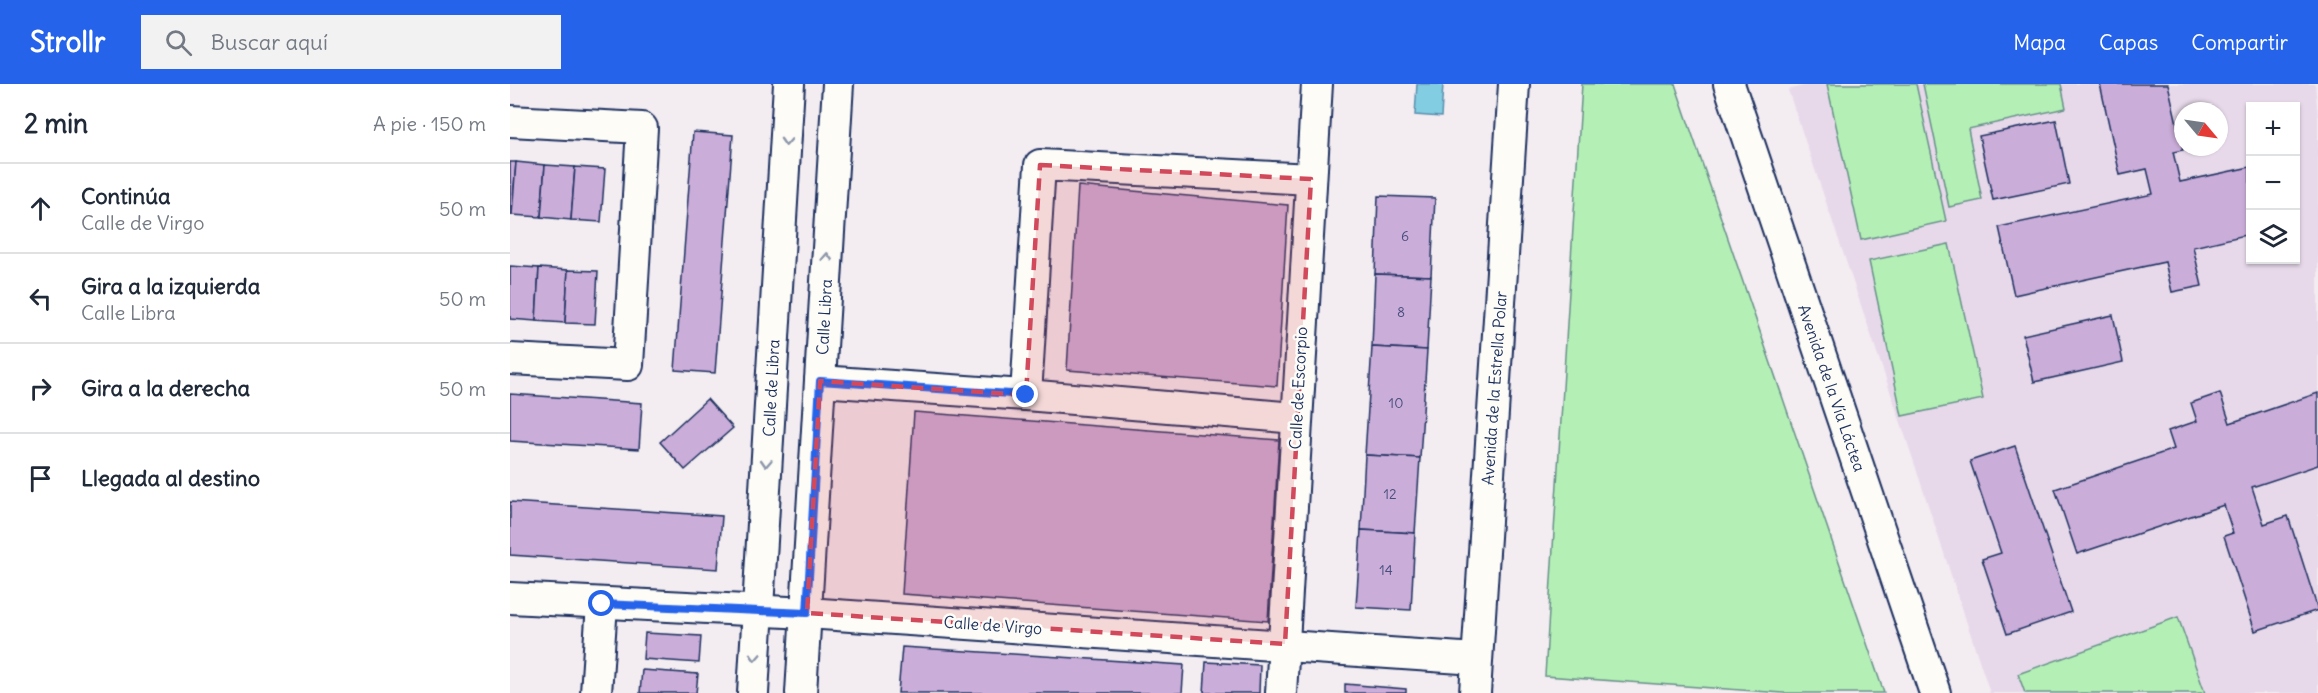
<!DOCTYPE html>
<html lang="es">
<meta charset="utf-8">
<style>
:root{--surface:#fff;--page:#f2f2f3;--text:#1f2937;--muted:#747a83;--line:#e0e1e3;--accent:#2563eb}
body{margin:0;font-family:Delius,sans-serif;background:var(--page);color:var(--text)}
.controls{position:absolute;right:18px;top:18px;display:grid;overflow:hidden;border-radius:0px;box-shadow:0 2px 4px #0004}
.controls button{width:54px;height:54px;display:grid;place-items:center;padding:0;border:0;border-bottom:2px solid var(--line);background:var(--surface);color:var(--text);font:30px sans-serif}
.compass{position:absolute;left:1664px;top:18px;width:54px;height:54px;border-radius:50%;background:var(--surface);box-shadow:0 2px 4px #0004;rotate:119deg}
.stop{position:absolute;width:18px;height:18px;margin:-14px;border:4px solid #2563eb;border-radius:50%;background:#fff}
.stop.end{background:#2563eb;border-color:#fff;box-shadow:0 2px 6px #0008}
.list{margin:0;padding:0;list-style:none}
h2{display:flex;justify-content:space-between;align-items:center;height:78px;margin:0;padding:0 24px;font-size:26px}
h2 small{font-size:20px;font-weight:400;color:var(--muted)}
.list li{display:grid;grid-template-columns:39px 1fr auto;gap:18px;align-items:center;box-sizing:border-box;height:90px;padding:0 24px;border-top:2px solid var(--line)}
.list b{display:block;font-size:22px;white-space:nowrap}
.list p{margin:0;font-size:20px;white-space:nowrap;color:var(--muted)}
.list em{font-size:20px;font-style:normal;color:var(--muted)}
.icon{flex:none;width:33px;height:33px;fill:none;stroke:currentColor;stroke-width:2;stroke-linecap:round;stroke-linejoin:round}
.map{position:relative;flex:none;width:1808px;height:609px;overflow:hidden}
header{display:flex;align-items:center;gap:36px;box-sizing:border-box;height:84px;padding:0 30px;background:var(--accent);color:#fff}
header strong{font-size:28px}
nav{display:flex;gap:33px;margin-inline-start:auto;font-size:21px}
.search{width:420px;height:54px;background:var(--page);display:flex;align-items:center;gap:15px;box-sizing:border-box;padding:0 21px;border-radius:0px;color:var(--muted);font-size:22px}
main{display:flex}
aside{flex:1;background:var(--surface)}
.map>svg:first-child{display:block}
</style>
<header>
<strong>Strollr</strong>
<div class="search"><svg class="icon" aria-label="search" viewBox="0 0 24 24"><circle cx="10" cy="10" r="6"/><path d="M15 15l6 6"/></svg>Buscar aquí</div>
<nav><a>Mapa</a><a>Capas</a><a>Compartir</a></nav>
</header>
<main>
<aside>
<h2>2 min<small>A pie · 150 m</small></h2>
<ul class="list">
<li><svg class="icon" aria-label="ahead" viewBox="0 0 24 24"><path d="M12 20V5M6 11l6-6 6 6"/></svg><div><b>Continúa</b><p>Calle de Virgo</p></div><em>50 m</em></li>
<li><svg class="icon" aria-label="left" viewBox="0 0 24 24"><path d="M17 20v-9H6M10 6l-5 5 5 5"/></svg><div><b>Gira a la izquierda</b><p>Calle Libra</p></div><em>50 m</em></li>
<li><svg class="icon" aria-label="right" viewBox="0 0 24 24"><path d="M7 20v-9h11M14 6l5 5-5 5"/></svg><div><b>Gira a la derecha</b></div><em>50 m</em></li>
<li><svg class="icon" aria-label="arrive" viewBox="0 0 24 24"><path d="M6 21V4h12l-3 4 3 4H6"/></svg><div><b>Llegada al destino</b></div></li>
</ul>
</aside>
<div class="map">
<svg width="1808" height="609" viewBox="0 0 1808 609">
<rect width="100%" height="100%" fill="#f3ecf1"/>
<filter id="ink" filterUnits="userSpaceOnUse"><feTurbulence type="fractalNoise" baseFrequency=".0167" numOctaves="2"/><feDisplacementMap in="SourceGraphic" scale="12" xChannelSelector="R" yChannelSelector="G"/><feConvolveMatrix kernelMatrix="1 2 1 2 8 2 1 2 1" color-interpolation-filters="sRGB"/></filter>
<g filter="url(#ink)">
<path fill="#e7d9ea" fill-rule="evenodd" d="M1301,0H1805L1808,33V609H1480L1395,351L1278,6ZM1740,22H1786V176H1740ZM1673,27H1709V63H1673Z"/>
<g fill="#b4f0b5" stroke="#68908a" stroke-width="1.5">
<polygon points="1072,0 1165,0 1374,609 1273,609 1035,592"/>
<polygon points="1317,0 1406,0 1436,137 1351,156"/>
<polygon points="1413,0 1551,0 1556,24 1458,45 1472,116 1439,123"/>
<polygon points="1439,160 1473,315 1392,332 1359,177"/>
<polygon points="1668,533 1695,609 1515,609 1508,590"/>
</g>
<polygon fill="#82cde2" stroke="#598ead" stroke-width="1.5" points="907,0 933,0 931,33 905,31"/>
<g fill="#cbadd9" stroke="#1b2f5e" stroke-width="1.5">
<polygon points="1590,0 1658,0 1673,66 1663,68 1670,98 1740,83 1740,150 1683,163 1692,202 1662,208 1655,178 1504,211 1489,143 1643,110 1637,85 1610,91"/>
<polygon points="1546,36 1559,100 1483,116 1469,52"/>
<polygon points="183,48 223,51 205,289 165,286"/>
<polygon points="0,78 6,78 2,131 0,131"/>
<polygon points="6,78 35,81 31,133 2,131"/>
<polygon points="35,81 65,83 61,136 31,133"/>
<polygon points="65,83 95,85 91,138 61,136"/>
<polygon points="568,102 778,121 767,302 557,286"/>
<polygon points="868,112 925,114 921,192 865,190"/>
<polygon points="0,182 29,184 26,237 0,235"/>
<polygon points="29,184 58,186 55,239 26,237"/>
<polygon points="58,186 88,187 85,240 55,239"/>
<polygon points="865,190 921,192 917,266 862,263"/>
<polygon points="1603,231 1613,278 1524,298 1513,251"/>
<polygon points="862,263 917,266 910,374 855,371"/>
<polygon points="1710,309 1720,339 1808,309 1808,381 1742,403 1754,440 1778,432 1808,526 1745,547 1714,452 1723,449 1714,421 1567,470 1545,405 1664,365 1658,347 1687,337 1681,319"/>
<polygon points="0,310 132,319 129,365 0,357"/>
<polygon points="197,315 223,344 175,386 150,358"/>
<polygon points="404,328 769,356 758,537 392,510"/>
<polygon points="1505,362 1561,528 1497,550 1472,475 1491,469 1460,377"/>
<polygon points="855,371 910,374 905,449 851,446"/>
<polygon points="0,418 212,432 208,485 0,471"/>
<polygon points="851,446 905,449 901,526 846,523"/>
<polygon points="135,549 191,552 189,579 133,575"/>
<polygon points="392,563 674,581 672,609 388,609"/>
<polygon points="696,578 750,581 749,609 694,609"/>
<polygon points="132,586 188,590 186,609 130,609"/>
<polygon points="835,600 896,605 896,609 835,609"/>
</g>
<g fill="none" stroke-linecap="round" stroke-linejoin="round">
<g stroke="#1b2f5e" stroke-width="34">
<g id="minor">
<polyline points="1219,0 1425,609"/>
<polyline points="0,37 132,44 118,281 0,275"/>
<polyline points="310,297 516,311 786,334"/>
<polyline points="516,311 530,81 801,95"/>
<polyline points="0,514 297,529 966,575"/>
<polyline points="86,609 92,520"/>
<polyline points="243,609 279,0"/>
<polyline points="291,609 328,0"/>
<polyline points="771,609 807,0"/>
<polyline points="965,609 1004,0"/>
</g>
</g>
<use href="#minor" stroke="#fdfcf7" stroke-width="30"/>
</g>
<defs><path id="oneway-chevron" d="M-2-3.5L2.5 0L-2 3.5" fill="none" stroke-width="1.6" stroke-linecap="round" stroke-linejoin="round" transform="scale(1.5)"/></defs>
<g stroke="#8c96aa">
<use href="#oneway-chevron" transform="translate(276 58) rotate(93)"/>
<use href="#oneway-chevron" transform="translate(317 173) rotate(-87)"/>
<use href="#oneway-chevron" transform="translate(256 379) rotate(93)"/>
<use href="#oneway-chevron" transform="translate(245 573) rotate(93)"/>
</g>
</g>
<g fill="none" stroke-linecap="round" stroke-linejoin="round" filter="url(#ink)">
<polyline stroke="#2563eb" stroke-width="8" points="92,520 297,529 310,297 516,311"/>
</g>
<path fill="#d1495b" fill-opacity="0.2" stroke="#d1495b" stroke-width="4.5" stroke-dasharray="12 8" stroke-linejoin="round" d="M530,81L801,95L775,560L297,529L310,297L516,311Z"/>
<g text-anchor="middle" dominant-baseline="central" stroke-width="5" stroke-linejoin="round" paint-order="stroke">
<g font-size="14" fill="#474e7d">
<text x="895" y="152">6</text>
<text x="891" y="228">8</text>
<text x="886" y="319">10</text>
<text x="880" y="410">12</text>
<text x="876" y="486">14</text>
</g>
<g font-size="16" fill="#1b2f5e" stroke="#fdfcf7">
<text transform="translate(314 233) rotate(-87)">Calle Libra</text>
<text transform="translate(261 304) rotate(-87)">Calle de Libra</text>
<text transform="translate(788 304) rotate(-87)">Calle de Escorpio</text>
<text transform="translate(984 304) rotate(-86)">Avenida de la Estrella Polar</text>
<text transform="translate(1322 304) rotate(71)">Avenida de la Vía Láctea</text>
<text transform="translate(483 541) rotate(4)">Calle de Virgo</text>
</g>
</g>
</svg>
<div class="controls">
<button>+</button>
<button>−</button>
<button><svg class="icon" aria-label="layers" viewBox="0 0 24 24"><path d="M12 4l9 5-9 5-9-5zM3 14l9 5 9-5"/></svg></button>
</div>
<svg class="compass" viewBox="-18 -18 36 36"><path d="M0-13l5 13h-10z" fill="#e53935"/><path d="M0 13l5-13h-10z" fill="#747a83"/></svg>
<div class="stop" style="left:92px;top:520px"></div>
<div class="stop end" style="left:516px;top:311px"></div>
</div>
</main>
